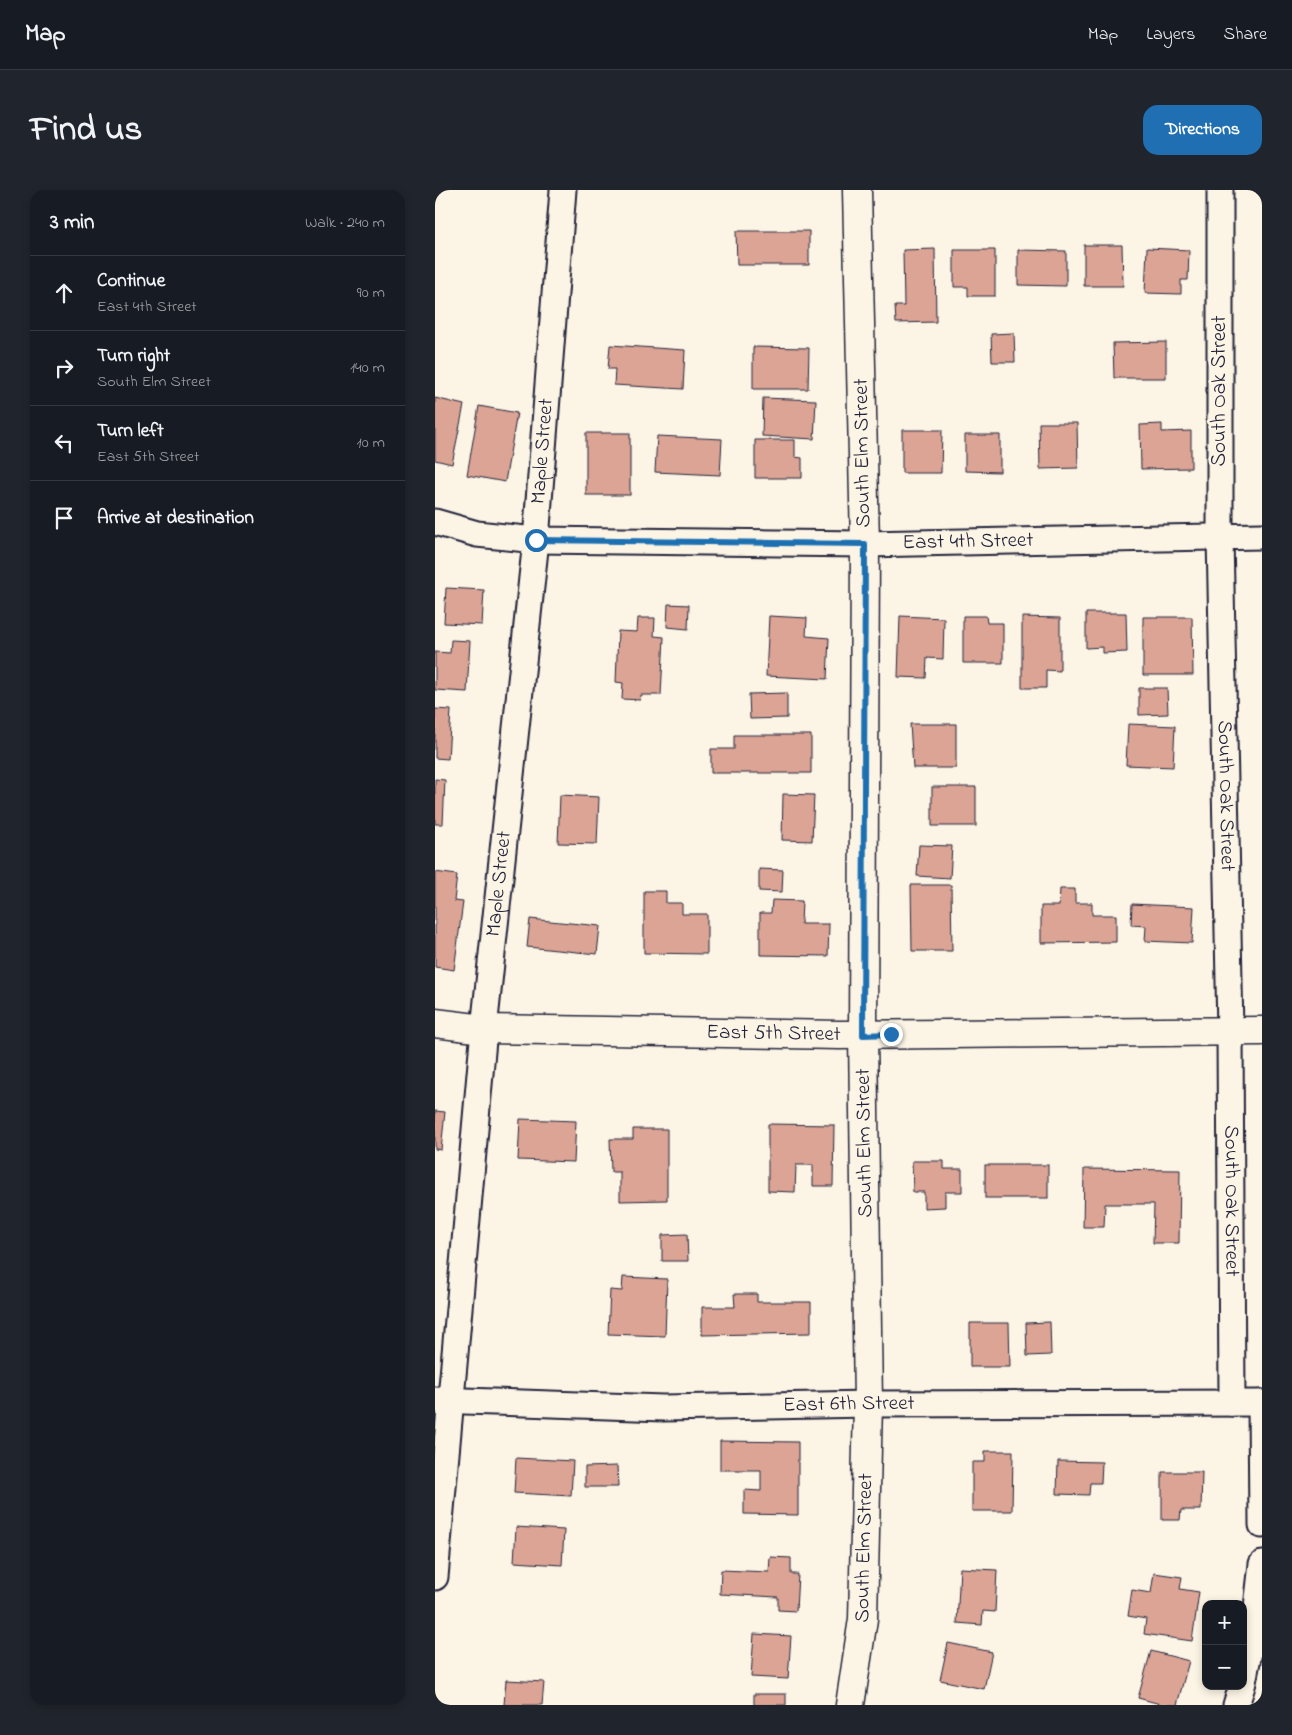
<!DOCTYPE html>
<meta charset="utf-8">
<style>
:root{--surface:#171b24;--page:#20242c;--text:#f1f3f6;--muted:#9ea1a6;--line:#363941;--accent:#1f6fb2}
body{margin:0;font-family:"Indie Flower",sans-serif;background:var(--page);color:var(--text)}
.controls{position:absolute;right:15px;bottom:15px;display:grid;overflow:hidden;border-radius:10px;box-shadow:0 2px 8px #0003}
.controls button{width:45px;height:45px;display:grid;place-items:center;padding:0;border:0;border-bottom:1px solid var(--line);background:var(--surface);color:var(--text);font:25px sans-serif}
.stop{position:absolute;width:15px;height:15px;margin:-11px;border:4px solid #1f6fb2;border-radius:50%;background:#fff}
.stop.end{background:#1f6fb2;border-color:#fff;box-shadow:0 1px 5px #0008}
.list{margin:0;padding:0;list-style:none}
h2{display:flex;justify-content:space-between;align-items:center;height:65px;margin:0;padding:0 20px;font-size:21px}
h2 small{font-size:16px;font-weight:400;color:var(--muted)}
.list li{display:grid;grid-template-columns:32px 1fr auto;gap:15px;align-items:center;box-sizing:border-box;height:75px;padding:0 20px;border-top:1px solid var(--line)}
.list b{display:block;font-size:19px;white-space:nowrap}
.list p{margin:0;font-size:16px;white-space:nowrap;color:var(--muted)}
.list em{font-size:16px;font-style:normal;color:var(--muted)}
.icon{flex:none;width:28px;height:28px;fill:none;stroke:currentColor;stroke-width:2;stroke-linecap:round;stroke-linejoin:round}
.map{position:relative;flex:none;width:827px;height:1515px;overflow:hidden;border-radius:15px}
header{display:flex;align-items:center;gap:30px;box-sizing:border-box;height:70px;padding:0 25px;background:var(--surface);border-bottom:1px solid var(--line)}
header strong{font-size:24px}
nav{display:flex;gap:28px;margin-inline-start:auto;font-size:18px}
.intro{display:flex;align-items:center;justify-content:space-between;box-sizing:border-box;height:120px;padding:0 30px}
h1{margin:0;font-size:35px}
.button{padding:12px 22px;border-radius:15px;background:var(--accent);color:#fff;font-size:18px;font-weight:700}
main{display:flex;gap:30px;padding:0 30px}
aside{flex:1;background:var(--surface);border-radius:15px;box-shadow:0 2px 8px #0003}
.map>svg:first-child{display:block}
</style>
<header>
<strong>Map</strong>
<nav><a>Map</a><a>Layers</a><a>Share</a></nav>
</header>
<div class="intro"><h1>Find us</h1><a class="button">Directions</a></div>
<main>
<aside>
<h2>3 min<small>Walk · 240 m</small></h2>
<ul class="list">
<li><svg class="icon" aria-label="ahead" viewBox="0 0 24 24"><path d="M12 20V5M6 11l6-6 6 6"/></svg><div><b>Continue</b><p>East 4th Street</p></div><em>90 m</em></li>
<li><svg class="icon" aria-label="right" viewBox="0 0 24 24"><path d="M7 20v-9h11M14 6l5 5-5 5"/></svg><div><b>Turn right</b><p>South Elm Street</p></div><em>140 m</em></li>
<li><svg class="icon" aria-label="left" viewBox="0 0 24 24"><path d="M17 20v-9H6M10 6l-5 5 5 5"/></svg><div><b>Turn left</b><p>East 5th Street</p></div><em>10 m</em></li>
<li><svg class="icon" aria-label="arrive" viewBox="0 0 24 24"><path d="M6 21V4h12l-3 4 3 4H6"/></svg><div><b>Arrive at destination</b></div></li>
</ul>
</aside>
<div class="map">
<svg width="827" height="1515" viewBox="0 0 827 1515">
<rect width="100%" height="100%" fill="#fcf5e5"/>
<filter id="ink" filterUnits="userSpaceOnUse"><feTurbulence type="fractalNoise" baseFrequency=".02" numOctaves="2"/><feDisplacementMap in="SourceGraphic" scale="10" xChannelSelector="R" yChannelSelector="G"/><feConvolveMatrix kernelMatrix="1 2 1 2 8 2 1 2 1" color-interpolation-filters="sRGB"/></filter>
<g filter="url(#ink)">
<g fill="#dca494" stroke="#22223b">
<polygon points="301,41 374,41 374,75 302,75"/>
<polygon points="649,55 687,55 688,96 649,96"/>
<polygon points="712,58 754,60 753,90 746,90 746,104 710,103"/>
<polygon points="500,59 501,132 461,133 460,116 469,116 468,60"/>
<polygon points="519,60 560,60 560,106 533,106 533,97 519,97"/>
<polygon points="583,60 631,61 631,96 583,95"/>
<polygon points="579,143 580,172 557,172 556,144"/>
<polygon points="731,152 731,188 679,188 678,153"/>
<polygon points="175,155 250,160 248,199 179,195 180,179 173,179"/>
<polygon points="318,157 374,158 373,199 318,199"/>
<polygon points="0,208 29,215 17,274 0,270"/>
<polygon points="328,208 381,210 379,249 327,246"/>
<polygon points="44,216 82,223 70,292 32,285"/>
<polygon points="604,233 642,233 643,278 605,279"/>
<polygon points="727,234 727,242 756,241 756,278 706,279 705,235"/>
<polygon points="467,240 507,240 506,283 467,283"/>
<rect x="151" y="243" width="44" height="62"/>
<polygon points="530,245 565,245 565,282 530,281"/>
<polygon points="222,246 287,249 285,285 220,282"/>
<polygon points="320,250 360,250 360,267 367,268 367,288 320,288"/>
<polygon points="11,398 49,400 47,435 9,433"/>
<polygon points="233,414 254,415 253,439 232,437"/>
<polygon points="651,423 691,423 692,462 668,463 668,457 651,458"/>
<polygon points="334,426 372,428 371,446 394,448 392,489 331,486"/>
<polygon points="465,426 509,428 508,469 492,468 491,488 463,487"/>
<polygon points="528,426 551,426 552,433 568,433 568,473 528,473"/>
<polygon points="587,427 625,428 625,481 611,480 611,498 587,498"/>
<polygon points="708,427 757,427 758,485 708,485"/>
<polygon points="203,428 220,428 219,446 229,447 226,505 206,505 205,510 187,509 188,493 181,492 183,441 202,442"/>
<polygon points="16,450 35,451 32,502 0,500 0,462 15,463"/>
<polygon points="704,498 732,498 733,524 704,525"/>
<polygon points="352,503 352,528 315,529 314,504"/>
<polygon points="0,519 16,520 13,569 0,568"/>
<polygon points="475,534 521,534 521,578 478,578"/>
<polygon points="693,534 740,536 738,577 691,575"/>
<polygon points="299,545 376,545 376,583 276,583 276,559 299,559"/>
<polygon points="0,589 10,590 8,634 0,634"/>
<rect x="497" y="597" width="44" height="39"/>
<polygon points="348,604 379,605 377,651 347,650"/>
<polygon points="125,605 164,607 162,654 123,653"/>
<polygon points="484,655 517,656 515,688 482,686"/>
<polygon points="324,679 348,680 347,702 324,701"/>
<polygon points="0,682 22,685 19,711 28,712 19,780 0,777"/>
<polygon points="476,695 516,695 517,761 477,761"/>
<polygon points="625,699 640,699 640,713 657,713 657,725 681,725 681,752 606,753 606,716 624,716"/>
<polygon points="209,701 231,701 231,713 247,713 247,724 272,724 272,764 209,763"/>
<polygon points="337,710 367,711 366,734 394,734 393,766 325,765 325,723 336,723"/>
<polygon points="697,714 759,717 757,753 710,751 711,736 696,735"/>
<polygon points="95,729 165,736 162,764 92,757"/>
<polygon points="0,921 10,922 6,960 0,959"/>
<polygon points="85,929 141,931 139,972 83,970"/>
<polygon points="333,934 399,935 398,996 378,996 378,975 361,975 360,1002 333,1001"/>
<polygon points="198,939 232,939 232,1010 185,1011 185,982 176,982 175,949 198,949"/>
<polygon points="477,971 509,971 509,979 527,979 527,1002 510,1002 510,1017 489,1018 489,1002 478,1002"/>
<rect x="550" y="975" width="63" height="33"/>
<polygon points="649,979 745,980 744,1053 718,1053 719,1014 670,1014 669,1037 648,1037"/>
<polygon points="252,1044 253,1071 227,1071 227,1045"/>
<polygon points="188,1087 232,1089 230,1146 173,1144 175,1100 187,1101"/>
<polygon points="299,1104 322,1104 322,1112 376,1112 376,1143 267,1145 267,1117 300,1117"/>
<polygon points="615,1132 616,1165 592,1166 591,1133"/>
<polygon points="535,1133 574,1133 575,1177 535,1177"/>
<polygon points="285,1251 363,1252 363,1325 309,1324 309,1300 326,1301 326,1280 285,1280"/>
<polygon points="550,1261 578,1261 577,1321 537,1321 537,1272 550,1272"/>
<polygon points="81,1268 138,1271 136,1306 79,1303"/>
<polygon points="623,1271 667,1272 666,1293 655,1293 654,1305 622,1304"/>
<polygon points="182,1276 183,1297 150,1297 150,1277"/>
<polygon points="727,1282 767,1282 766,1320 746,1320 745,1330 727,1330"/>
<polygon points="81,1337 129,1340 127,1375 79,1372"/>
<polygon points="335,1367 356,1368 356,1384 363,1384 361,1421 343,1420 343,1407 285,1404 286,1380 334,1382"/>
<polygon points="525,1378 562,1380 560,1422 548,1421 547,1435 522,1433"/>
<polygon points="719,1383 747,1387 745,1399 764,1402 757,1451 709,1444 711,1429 693,1426 697,1400 716,1403"/>
<polygon points="319,1444 356,1446 353,1489 316,1487"/>
<polygon points="513,1453 557,1462 549,1499 505,1490"/>
<polygon points="716,1461 754,1471 742,1515 729,1515 703,1508"/>
<polygon points="71,1490 109,1492 107,1515 69,1515"/>
<rect x="319" y="1504" width="32" height="11"/>
</g>
<g fill="none" stroke-linecap="round" stroke-linejoin="round">
<g stroke="#22223b" stroke-width="29">
<g id="street">
<path id="s1" d="M785,0V347L795,841L797,1213"/>
<path id="s2" d="M0,332L42,344L101,350L430,354L827,346"/>
<path id="s3" d="M0,1210L228,1218L433,1214L827,1213"/>
<polyline points="826,1213 827,1335"/>
<path id="s4" d="M0,1387L49,839L101,350L128,0"/>
<polyline points="808,1492 821,1426 827,1374"/>
<polyline points="801,1515 807,1496"/>
</g>
</g>
<g stroke="#22223b" stroke-width="31">
<g id="secondary">
<path id="s5" d="M0,833L49,839L404,845L827,841"/>
<path id="s6" d="M415,1515L428,1429L433,1214L428,845L430,354L422,0"/>
</g>
</g>
<use href="#street" stroke="#fcf5e5" stroke-width="25"/>
<use href="#secondary" stroke="#fcf5e5" stroke-width="28"/>
</g>
</g>
<g fill="none" stroke-linecap="round" stroke-linejoin="round" filter="url(#ink)">
<polyline stroke="#1f6fb2" stroke-width="6" points="101,350 430,354 428,845 456,844"/>
</g>
<g text-anchor="middle" dominant-baseline="central" stroke-width="5" stroke-linejoin="round" paint-order="stroke">
<g font-size="21" fill="#22223b" stroke="#fcf5e5">
<text transform="translate(785 201) rotate(-90)">South Oak Street</text>
<text stroke="none"><textPath href="#s4" startOffset="1131">Maple Street</textPath></text>
<text transform="translate(428 263) rotate(-91)">South Elm Street</text>
<text stroke="none"><textPath href="#s2" startOffset="535">East 4th Street</textPath></text>
<text stroke="none"><textPath href="#s1" startOffset="606">South Oak Street</textPath></text>
<text stroke="none"><textPath href="#s4" startOffset="696">Maple Street</textPath></text>
<text stroke="none"><textPath href="#s5" startOffset="339">East 5th Street</textPath></text>
<text transform="translate(430 953) rotate(-91)">South Elm Street</text>
<text stroke="none"><textPath href="#s1" startOffset="1011">South Oak Street</textPath></text>
<text stroke="none"><textPath href="#s3" startOffset="414">East 6th Street</textPath></text>
<text stroke="none"><textPath href="#s6" startOffset="158">South Elm Street</textPath></text>
</g>
</g>
</svg>
<div class="controls">
<button>+</button>
<button>−</button>
</div>
<div class="stop" style="left:101px;top:350px"></div>
<div class="stop end" style="left:456px;top:844px"></div>
</div>
</main>
